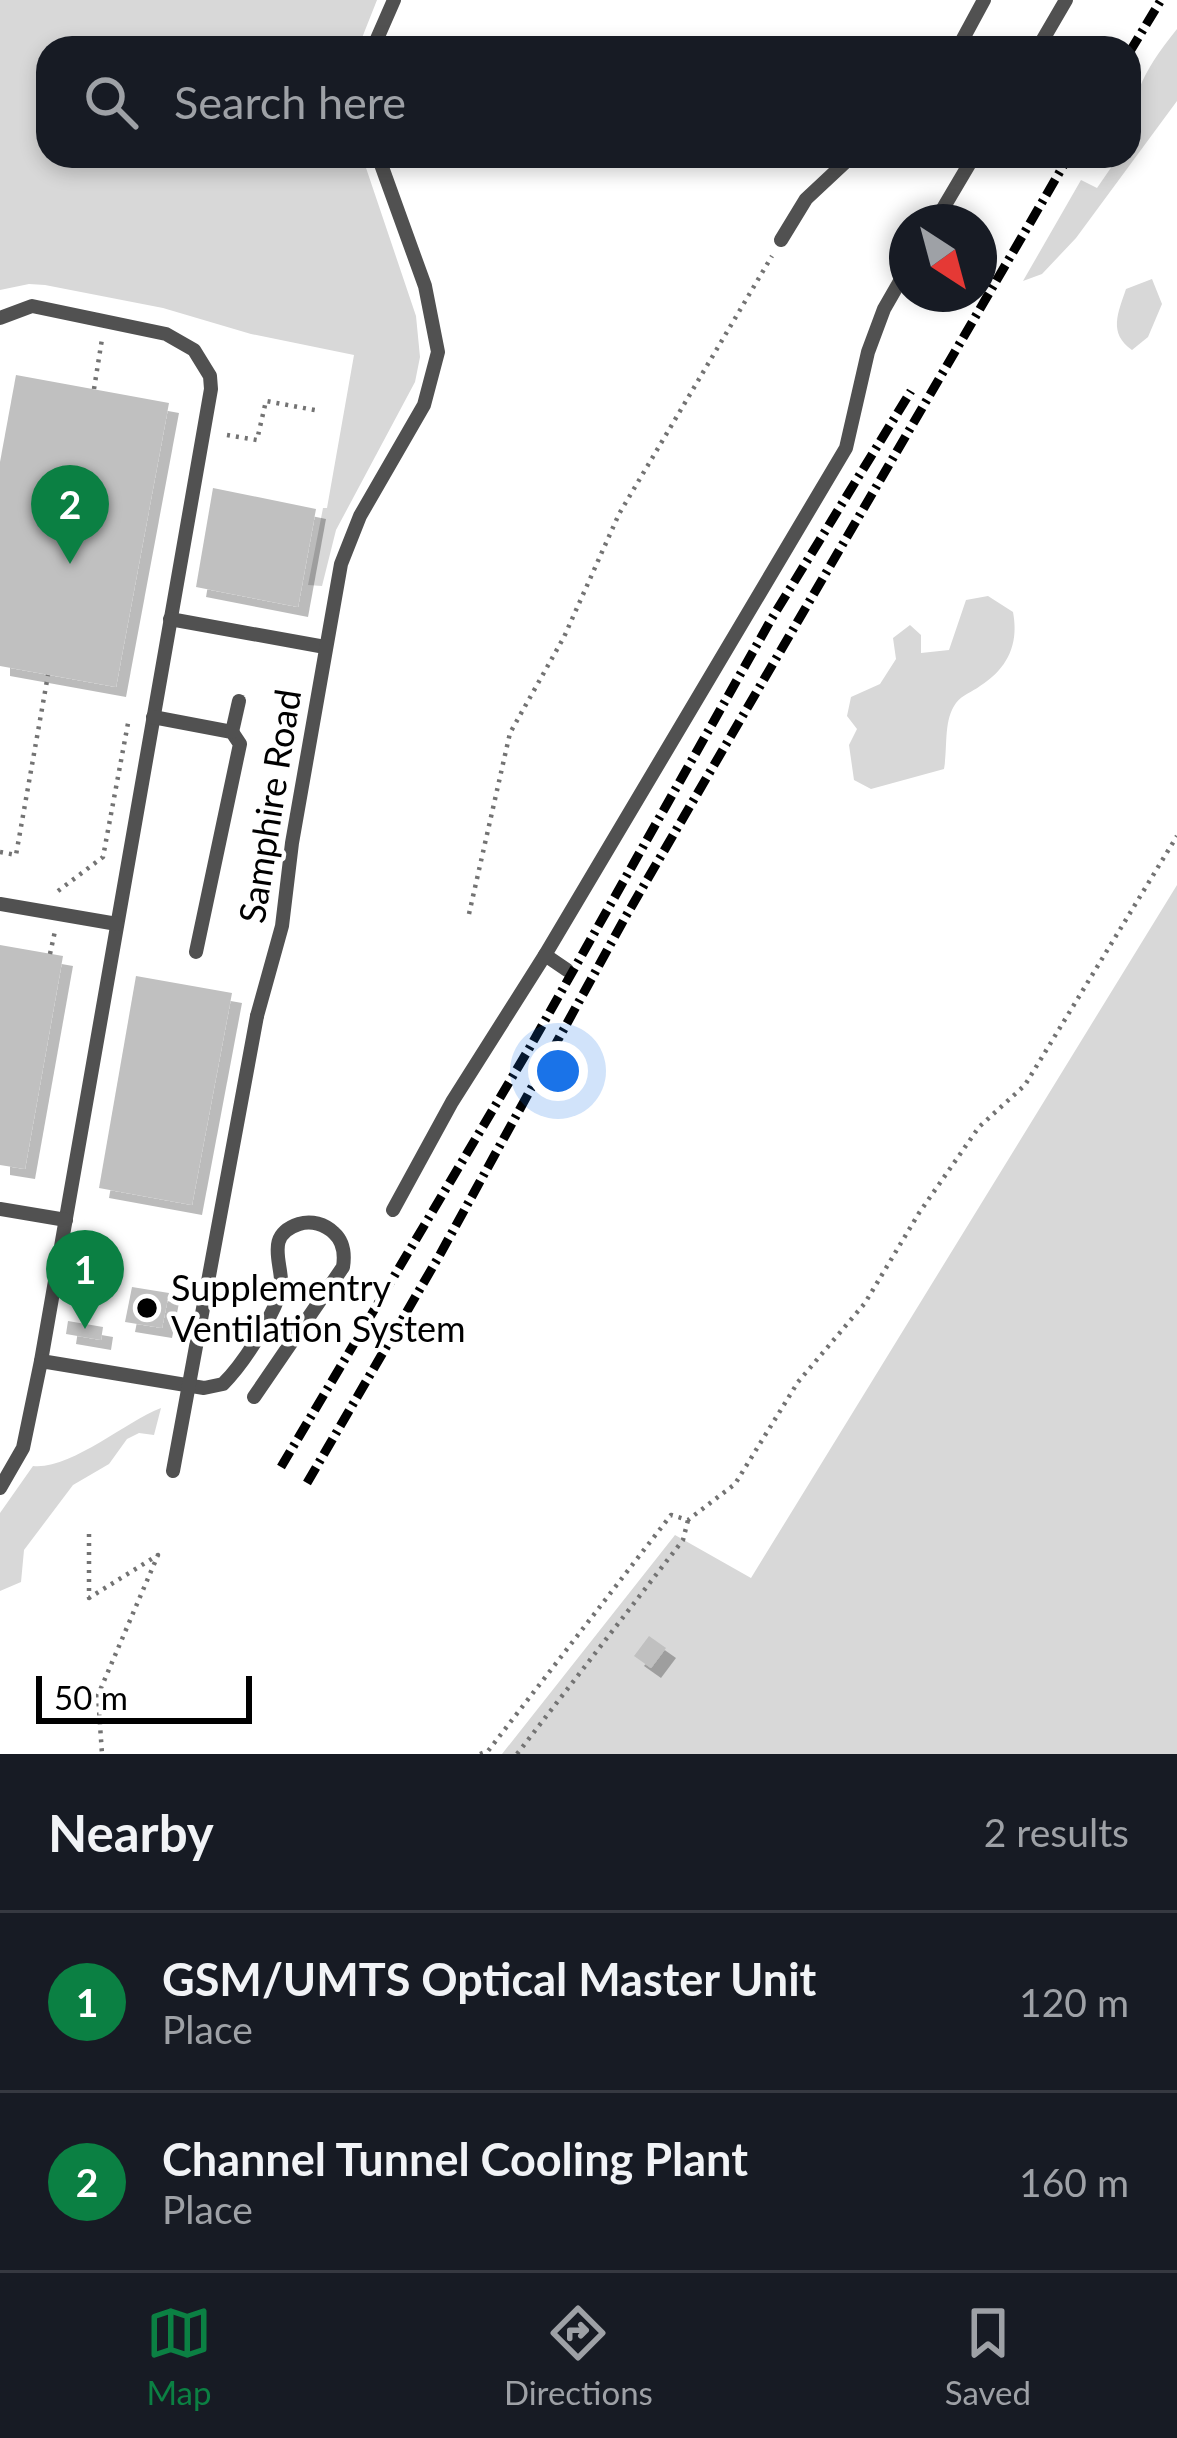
<!DOCTYPE html>
<style>
:root{--surface:#171b24;--page:#20242c;--text:#f1f3f6;--muted:#9ea1a6;--line:#363941;--accent:#0b8043}
body{margin:0;font-family:Lato,sans-serif;background:var(--page);color:var(--text)}
.compass{position:absolute;left:889px;top:204px;width:108px;height:108px;border-radius:50%;background:var(--surface);box-shadow:0 6px 18px #0003;rotate:144deg}
.scale{position:absolute;left:36px;bottom:30px;width:216px;box-sizing:border-box;padding-left:12px;border:6px solid #000;border-top:0;font-size:33px;line-height:42px;white-space:nowrap;color:#000;-webkit-text-stroke:9px #fff;paint-order:stroke}
.you{position:absolute;left:558px;top:1071px;width:42px;height:42px;margin:-30px;border:9px solid #fff;border-radius:50%;background:#1a73e8;box-shadow:0 0 0 18px #1a73e833}
.badge{display:grid;place-items:center;width:78px;height:78px;border-radius:50%;background:var(--accent);color:#fff;font-size:39px;font-weight:700}
.pin{position:absolute;translate:-50% -99px;filter:drop-shadow(0 3px 6px #0008)}
.pin::after{content:'';position:absolute;top:63px;width:42px;height:36px;background:inherit;clip-path:polygon(0 0,100% 0,50% 100%)}
.list{margin:0;padding:0;list-style:none}
h2{display:flex;justify-content:space-between;align-items:center;height:156px;margin:0;padding:0 48px;font-size:51px}
h2 small{font-size:39px;font-weight:400;color:var(--muted)}
.list li{display:grid;grid-template-columns:78px 1fr auto;gap:36px;align-items:center;box-sizing:border-box;height:180px;padding:0 48px;border-top:3px solid var(--line)}
.list b{display:block;font-size:45px;white-space:nowrap}
.list p{margin:0;font-size:39px;white-space:nowrap;color:var(--muted)}
.list em{font-size:39px;font-style:normal;color:var(--muted)}
.icon{flex:none;width:66px;height:66px;fill:none;stroke:currentColor;stroke-width:2;stroke-linecap:round;stroke-linejoin:round}
.map{position:relative;flex:none;width:1177px;height:1754px;overflow:hidden}
.search{position:absolute;background:var(--surface);box-shadow:0 6px 18px #0003;left:36px;right:36px;top:36px;height:132px;display:flex;align-items:center;gap:30px;box-sizing:border-box;padding:0 42px;border-radius:36px;color:var(--muted);font-size:45px}
.sheet{height:516px;background:var(--surface)}
nav{display:flex;justify-content:space-around;align-items:center;box-sizing:border-box;height:168px;border-top:3px solid var(--line);background:var(--surface);font-size:33px;color:var(--muted)}
nav a{display:grid;justify-items:center;gap:6px}
nav .on{color:var(--accent)}
.map>svg:first-child{display:block}
</style>
<div class="map">
<svg width="1177" height="1754" viewBox="0 0 1177 1754">
<defs>
<filter id="shadow"><feDropShadow dx="10" dy="10" stdDeviation="0" flood-color="#0004"/></filter>
</defs>
<rect width="100%" height="100%" fill="#fff"/>
<g fill="#d8d8d8">
<polygon points="0,0 377,0 358,48 48,48 48,156 362,156 416,316 420,357 415,382 336,530 322,586 308,585 323,508 327,508 354,355 251,334 163,308 45,285 29,284 0,290"/>
<path d="M1177,29V101L1076,238L1042,274L1023,281L1081,180L1097,188L1119,156H1129C1129,99 1141,74 1177,29Z"/>
<path d="M1152,279L1162,304L1148,337L1132,350C1108,333 1118,313 1126,289Z"/>
<path d="M988,596L1013,612C1019,644 1008,668 980,686C972,692 962,695 956,703C943,721 948,747 944,769L871,789L854,780L849,745L857,729L847,716L851,697L880,684L896,659L893,638L910,625L921,635V653L949,650L966,600Z"/>
<polygon points="1177,885 1177,1754 502,1754 675,1535 751,1578"/>
<path d="M161,1408L154,1435L139,1433L127,1439L109,1464L73,1485L24,1550L21,1582L0,1591V1513L33,1466C70,1470 125,1422 161,1408Z"/>
</g>
<g fill="#c0c0c0" filter="url(#shadow)">
<polygon points="16,375 169,403 116,687 0,666 0,462"/>
<polygon points="213,488 316,509 298,607 196,587"/>
<polygon points="0,945 63,956 25,1169 0,1165"/>
<polygon points="136,976 232,993 192,1205 99,1188"/>
<polygon points="132,1287 169,1293 162,1328 125,1322"/>
<polygon points="68,1321 103,1327 101,1340 66,1334"/>
<polygon points="649,1636 666,1648 651,1668 634,1656"/>
</g>
<g fill="none" stroke-linecap="round" stroke-linejoin="round">
<g stroke="#737373" stroke-width="4.5" stroke-dasharray="3 6" stroke-linecap="butt">
<polyline points="94,389 102,339"/>
<polyline points="227,435 257,440 266,401 320,411"/>
<polyline points="0,852 16,855 48,675"/>
<polyline points="58,891 103,857 129,718"/>
<polyline points="469,914 510,733 564,637 619,514 772,256"/>
<polyline points="50,954 55,931"/>
<polyline points="89,1534 89,1598 158,1555 98,1695 102,1754"/>
<polyline points="480,1754 488,1751 671,1515 688,1520 735,1484 798,1382 865,1303 919,1213 979,1127 1025,1085 1177,836"/>
<polyline points="517,1754 683,1540 688,1520"/>
</g>
<g stroke="#515151" stroke-width="14">
<polyline points="373,48 394,0"/>
<polyline points="958,48 984,0"/>
<polyline points="1038,48 1066,0"/>
<polyline points="935,222 974,156"/>
<polyline points="781,240 806,199 852,156"/>
<polyline points="0,318 32,306 166,334 194,350 210,376 211,389 41,1361"/>
<polyline points="170,619 325,647"/>
<polyline points="153,717 232,732 240,744 196,952"/>
<polyline points="232,732 239,701"/>
<polyline points="0,904 117,924"/>
<polyline points="545,955 567,970"/>
<polyline points="257,1016 282,926 292,843 341,564 360,516 424,405 438,352 425,286 378,156"/>
<polyline points="0,1209 66,1220"/>
<polyline points="393,1210 452,1102 545,955 846,448 868,352 884,309 907,269"/>
<path d="M0,1488L23,1448L41,1361L204,1388L223,1384C244,1363 268,1324 279,1296C289,1271 259,1237 299,1224C311,1220 325,1224 334,1233C344,1242 345,1254 343,1267L254,1397"/>
</g>
<g stroke="#000" stroke-width="9" stroke-dasharray="18 6 3 6" stroke-linecap="butt">
<polyline points="1129,53 1161,0"/>
<polyline points="281,1467 530,1047 772,618 911,391"/>
<polyline points="307,1483 438,1258 626,916 1069,156"/>
</g>
<polyline stroke="#515151" stroke-width="14" points="173,1471 257,1016"/>
</g>
<circle fill="#000" stroke="#fff" stroke-width="4.5" cx="147" cy="1308" r="12"/>
<g text-anchor="middle" dominant-baseline="central" stroke-width="9" stroke-linejoin="round" paint-order="stroke">
<g font-size="36" fill="#000" stroke="#fff">
<text transform="translate(269 806) rotate(-81)">Samphire Road</text>
</g>
<g font-size="36" fill="#000" stroke="#fff" text-anchor="start">
<text x="171" y="1287">Supplementry<tspan x="171" dy="41">Ventilation System</tspan></text>
</g>
</g>
</svg>
<svg class="compass" viewBox="-18 -18 36 36"><path d="M0-13l5 13h-10z" fill="#e53935"/><path d="M0 13l5-13h-10z" fill="#9ea1a6"/></svg>
<div class="scale">50 m</div>
<div class="you"></div>
<div class="pin badge" style="left:85px;top:1329px">1</div>
<div class="pin badge" style="left:70px;top:564px">2</div>
<div class="search"><svg class="icon" aria-label="search" viewBox="0 0 24 24"><circle cx="10" cy="10" r="6"/><path d="M15 15l6 6"/></svg>Search here</div>
</div>
<section class="sheet">
<h2>Nearby<small>2 results</small></h2>
<ul class="list">
<li><span class="badge">1</span><div><b>GSM/UMTS Optical Master Unit</b><p>Place</p></div><em>120 m</em></li>
<li><span class="badge">2</span><div><b>Channel Tunnel Cooling Plant</b><p>Place</p></div><em>160 m</em></li>
</ul>
</section>
<nav>
<a class="on"><svg class="icon" aria-label="map" viewBox="0 0 24 24"><path d="M3 6l6-2 6 2 6-2v14l-6 2-6-2-6 2zM9 4v14M15 6v14"/></svg>Map</a>
<a><svg class="icon" aria-label="directions" viewBox="0 0 24 24"><path d="M12 3l9 9-9 9-9-9zM9 14v-3h6M13 9l2 2-2 2"/></svg>Directions</a>
<a><svg class="icon" aria-label="saved" viewBox="0 0 24 24"><path d="M7 4h10v16l-5-4-5 4z"/></svg>Saved</a>
</nav>
